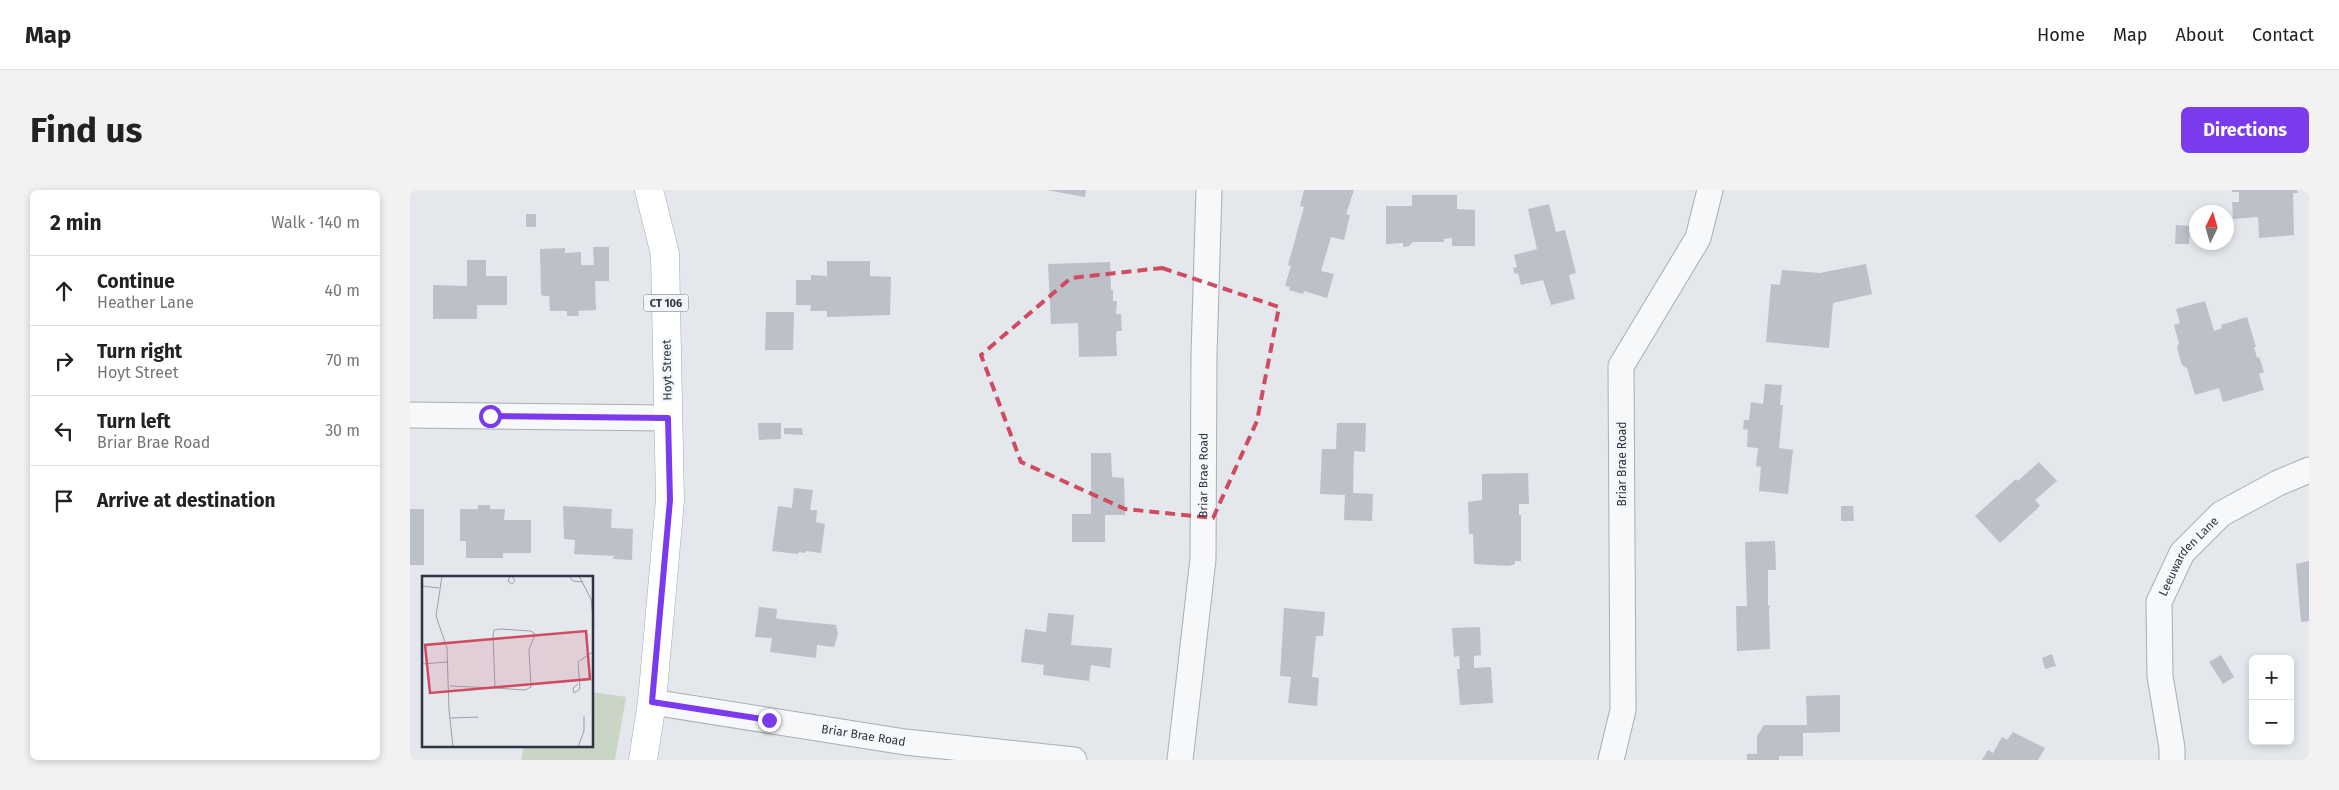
<!DOCTYPE html>
<meta charset="utf-8">
<style>
:root{--surface:#fff;--page:#f2f2f2;--text:#222;--muted:#767676;--line:#e0e0e0;--accent:#7c3aed}
body{margin:0;font-family:"Fira Sans",sans-serif;background:var(--page);color:var(--text)}
.controls{position:absolute;right:15px;bottom:15px;display:grid;overflow:hidden;border-radius:8px;box-shadow:0 2px 8px #0003}
.controls button{width:45px;height:45px;display:grid;place-items:center;padding:0;border:0;border-bottom:1px solid var(--line);background:var(--surface);color:var(--text);font:25px sans-serif}
.compass{position:absolute;left:1779px;top:15px;width:45px;height:45px;border-radius:50%;background:var(--surface);box-shadow:0 2px 8px #0003;rotate:5deg}
.stop{position:absolute;width:15px;height:15px;margin:-11px;border:4px solid #7c3aed;border-radius:50%;background:#fff}
.stop.end{background:#7c3aed;border-color:#fff;box-shadow:0 1px 5px #0008}
.list{margin:0;padding:0;list-style:none}
h2{display:flex;justify-content:space-between;align-items:center;height:65px;margin:0;padding:0 20px;font-size:21px}
h2 small{font-size:16px;font-weight:400;color:var(--muted)}
.list li{display:grid;grid-template-columns:32px 1fr auto;gap:15px;align-items:center;box-sizing:border-box;height:70px;padding:0 20px;border-top:1px solid var(--line)}
.list b{display:block;font-size:19px;white-space:nowrap}
.list p{margin:0;font-size:16px;white-space:nowrap;color:var(--muted)}
.list em{font-size:16px;font-style:normal;color:var(--muted)}
.icon{flex:none;width:28px;height:28px;fill:none;stroke:currentColor;stroke-width:2;stroke-linecap:round;stroke-linejoin:round}
.map{position:relative;flex:none;width:1899px;height:570px;overflow:hidden;border-radius:8px}
header{display:flex;align-items:center;gap:30px;box-sizing:border-box;height:70px;padding:0 25px;background:var(--surface);border-bottom:1px solid var(--line)}
header strong{font-size:24px}
nav{display:flex;gap:28px;margin-inline-start:auto;font-size:18px}
.intro{display:flex;align-items:center;justify-content:space-between;box-sizing:border-box;height:120px;padding:0 30px}
h1{margin:0;font-size:35px}
.button{padding:12px 22px;border-radius:8px;background:var(--accent);color:#fff;font-size:18px;font-weight:700}
main{display:flex;gap:30px;padding:0 30px}
aside{flex:1;background:var(--surface);border-radius:8px;box-shadow:0 2px 8px #0003}
.map>svg:first-child{display:block}
</style>
<header>
<strong>Map</strong>
<nav><a>Home</a><a>Map</a><a>About</a><a>Contact</a></nav>
</header>
<div class="intro"><h1>Find us</h1><a class="button">Directions</a></div>
<main>
<aside>
<h2>2 min<small>Walk · 140 m</small></h2>
<ul class="list">
<li><svg class="icon" aria-label="ahead" viewBox="0 0 24 24"><path d="M12 20V5M6 11l6-6 6 6"/></svg><div><b>Continue</b><p>Heather Lane</p></div><em>40 m</em></li>
<li><svg class="icon" aria-label="right" viewBox="0 0 24 24"><path d="M7 20v-9h11M14 6l5 5-5 5"/></svg><div><b>Turn right</b><p>Hoyt Street</p></div><em>70 m</em></li>
<li><svg class="icon" aria-label="left" viewBox="0 0 24 24"><path d="M17 20v-9H6M10 6l-5 5 5 5"/></svg><div><b>Turn left</b><p>Briar Brae Road</p></div><em>30 m</em></li>
<li><svg class="icon" aria-label="arrive" viewBox="0 0 24 24"><path d="M6 21V4h12l-3 4 3 4H6"/></svg><div><b>Arrive at destination</b></div></li>
</ul>
</aside>
<div class="map">
<svg width="1899" height="570" viewBox="0 0 1899 570">
<rect width="100%" height="100%" fill="#e4e7eb"/>
<polygon fill="#c9d5c5" points="183,502 216,507 205,570 111,570 114,556 182,556"/>
<g fill="#bbc0c9">
<polygon points="637,0 676,0 675,7"/>
<polygon points="894,0 944,0 936,24 940,25 934,50 921,47 911,81 924,84 917,108 894,101 893,104 879,100 880,97 875,96 881,76 878,75 894,17 890,16"/>
<polygon points="1822,0 1887,0 1888,3 1883,3 1884,45 1849,48 1848,27 1823,29 1822,12 1829,12 1829,2 1822,2"/>
<polygon points="1002,5 1047,5 1047,19 1065,20 1065,56 1042,56 1042,48 1034,49 1034,52 1003,52 999,56 993,57 993,53 976,54 976,16 1002,16"/>
<polygon points="1139,14 1146,42 1155,40 1166,83 1159,85 1165,109 1141,115 1133,90 1111,95 1108,83 1105,84 1103,78 1107,77 1104,65 1127,59 1118,19"/>
<rect x="116" y="24" width="10" height="13"/>
<polygon points="1766,35 1780,36 1779,54 1765,54"/>
<polygon points="183,57 199,57 199,91 185,91 186,120 168,121 169,126 157,126 157,121 140,121 139,106 133,106 131,104 130,59 155,58 155,63 171,62 171,75 184,75"/>
<polygon points="57,70 76,70 76,86 97,86 97,115 67,115 67,129 23,129 23,95 57,96"/>
<polygon points="417,71 460,71 460,86 481,87 480,125 417,127 417,121 400,121 401,115 386,115 386,90 401,90 401,85 417,86"/>
<polygon points="700,72 701,100 703,100 703,111 707,111 706,124 711,124 712,141 707,141 706,144 707,166 669,167 668,133 641,134 638,74"/>
<polygon points="1456,74 1462,104 1423,113 1419,158 1356,152 1361,94 1370,95 1372,80 1410,83"/>
<polygon points="1795,111 1804,141 1812,138 1811,135 1837,127 1846,157 1844,157 1847,168 1849,167 1854,182 1849,184 1854,200 1813,212 1809,198 1785,205 1777,178 1772,175 1767,158 1769,153 1764,135 1770,133 1766,119"/>
<polygon points="356,122 384,122 383,160 355,160"/>
<polygon points="1355,194 1372,195 1370,215 1373,215 1369,258 1383,260 1378,304 1349,301 1351,277 1346,276 1348,258 1337,257 1338,240 1333,239 1334,230 1339,230 1341,212 1353,214"/>
<polygon points="348,233 371,233 371,249 349,250"/>
<polygon points="927,233 956,233 955,262 944,261 943,303 963,304 962,331 934,330 935,305 910,304 912,259 926,259"/>
<polygon points="374,238 392,238 393,245 374,244"/>
<polygon points="681,263 701,263 702,287 714,288 715,325 695,325 695,352 662,352 662,324 681,324"/>
<polygon points="1629,272 1647,291 1625,310 1630,316 1590,353 1565,326 1606,289 1608,291"/>
<polygon points="1118,283 1119,314 1109,314 1109,325 1111,325 1111,371 1105,371 1105,374 1099,376 1064,374 1063,344 1059,344 1058,312 1072,310 1072,284"/>
<polygon points="384,298 403,300 400,320 407,320 406,332 415,334 411,363 396,361 395,363 389,362 388,364 362,361 368,316 382,318"/>
<polygon points="68,315 80,315 80,319 95,319 94,330 121,330 121,363 93,363 93,368 56,368 56,351 50,351 50,319 68,319"/>
<polygon points="153,316 202,319 201,338 223,339 222,370 203,369 204,366 164,364 165,350 154,349"/>
<polygon points="1431,316 1443,316 1444,331 1431,331"/>
<rect x="0" y="319" width="14" height="56"/>
<polygon points="1365,351 1366,380 1358,380 1358,416 1361,415 1359,418 1360,459 1327,461 1326,416 1337,416 1335,352"/>
<polygon points="1899,371 1899,431 1891,432 1886,374"/>
<polygon points="349,417 367,419 366,428 368,429 426,435 428,444 424,457 407,455 406,468 360,462 362,448 345,447"/>
<polygon points="874,418 915,422 913,446 906,446 902,487 909,488 907,516 878,513 881,487 870,486"/>
<polygon points="638,423 664,425 661,455 702,458 700,478 681,475 679,491 633,485 634,475 611,472 615,439 636,442"/>
<polygon points="1070,437 1071,465 1064,466 1064,478 1081,477 1083,513 1050,515 1047,479 1050,479 1049,466 1044,467 1042,438"/>
<polygon points="1642,464 1646,476 1635,479 1632,468"/>
<polygon points="1811,465 1824,487 1813,494 1799,472"/>
<polygon points="1430,505 1430,542 1393,543 1393,566 1369,566 1369,570 1337,570 1337,564 1347,564 1347,546 1354,535 1397,535 1396,506"/>
<polygon points="1603,542 1635,558 1628,570 1572,570 1578,560 1583,563 1592,547 1597,550"/>
</g>
<g fill="none" stroke-linecap="round" stroke-linejoin="round">
<g stroke="#a9aeb6" stroke-width="27">
<g id="street">
<polyline points="0,225 258,228"/>
<path id="s1" d="M242,512L495,552L664,570"/>
<path id="s2" d="M770,570L793,369L794,164L799,0"/>
<polyline points="1201,570 1213,520 1211,176 1288,48 1300,0"/>
<path id="s3" d="M1762,570V558L1750,486L1749,412L1772,363L1811,324L1868,293L1899,280"/>
</g>
</g>
<g stroke="#a3abb7" stroke-width="29">
<polyline id="primary" points="233,570 242,512 260,310 255,64 239,0"/>
</g>
<use href="#street" stroke="#f6f8fa" stroke-width="25"/>
<use href="#primary" stroke="#fff" stroke-width="28"/>
</g>
<g fill="none" stroke-linecap="round" stroke-linejoin="round">
<polyline stroke="#7c3aed" stroke-width="6" points="80,226 258,228 260,310 242,512 359,530"/>
</g>
<path fill="none" stroke="#cf4b62" stroke-width="4" stroke-dasharray="10 6" stroke-linejoin="round" d="M752,78L869,117L847,231L803,328L715,319L611,272L571,165L661,88Z"/>
<g text-anchor="middle" dominant-baseline="central" stroke-width="4.5" stroke-linejoin="round" paint-order="stroke">
<rect fill="#f3f6f9" stroke="#676f7a" stroke-width="1" x="233.5" y="104.5" width="45" height="17" rx="4"/>
<g font-size="11" font-weight="bold" fill="#2b3544">
<text x="256" y="113">CT 106</text>
</g>
<g font-size="12" fill="#2b3544" stroke="#f3f6f9">
<text transform="translate(257 180) rotate(-91)">Hoyt Street</text>
<text transform="translate(1212 274) rotate(-90)">Briar Brae Road</text>
<text stroke="none"><textPath href="#s2" startOffset="286">Briar Brae Road</textPath></text>
<text stroke="none"><textPath href="#s3" startOffset="214">Leeuwarden Lane</textPath></text>
<text stroke="none"><textPath href="#s1" startOffset="214">Briar Brae Road</textPath></text>
</g>
</g>
<g transform="translate(12 386)">
<rect width="171" height="171" fill="#e4e7eb"/>
<path fill="none" stroke="#9aa0a8" stroke-width="1" d="M20,0L14,40L25,72L27,134L31,171M88,0L86,5L90,8L93,5L90,0M147,0L151,5L161,6M157,0L169,23L172,50M0,10L17,12M78,53L109,55L113,58L107,74L109,111L103,114L73,112L71,60L72,54ZM0,88L26,86M156,108L151,112L152,117L158,113L156,86L172,75M28,110L73,112M28,142L56,141M156,171L162,155V140"/>
<path fill="#cf4b62" fill-opacity="0.15" stroke="#cf4b62" stroke-width="2.5" d="M164,55L168,103L8,117L3,69Z"/>
<rect width="171" height="171" fill="none" stroke="#2b3544" stroke-width="2.5"/>
</g>
</svg>
<div class="controls">
<button>+</button>
<button>−</button>
</div>
<svg class="compass" viewBox="-18 -18 36 36"><path d="M0-13l5 13h-10z" fill="#e53935"/><path d="M0 13l5-13h-10z" fill="#767676"/></svg>
<div class="stop" style="left:80px;top:226px"></div>
<div class="stop end" style="left:359px;top:530px"></div>
</div>
</main>
